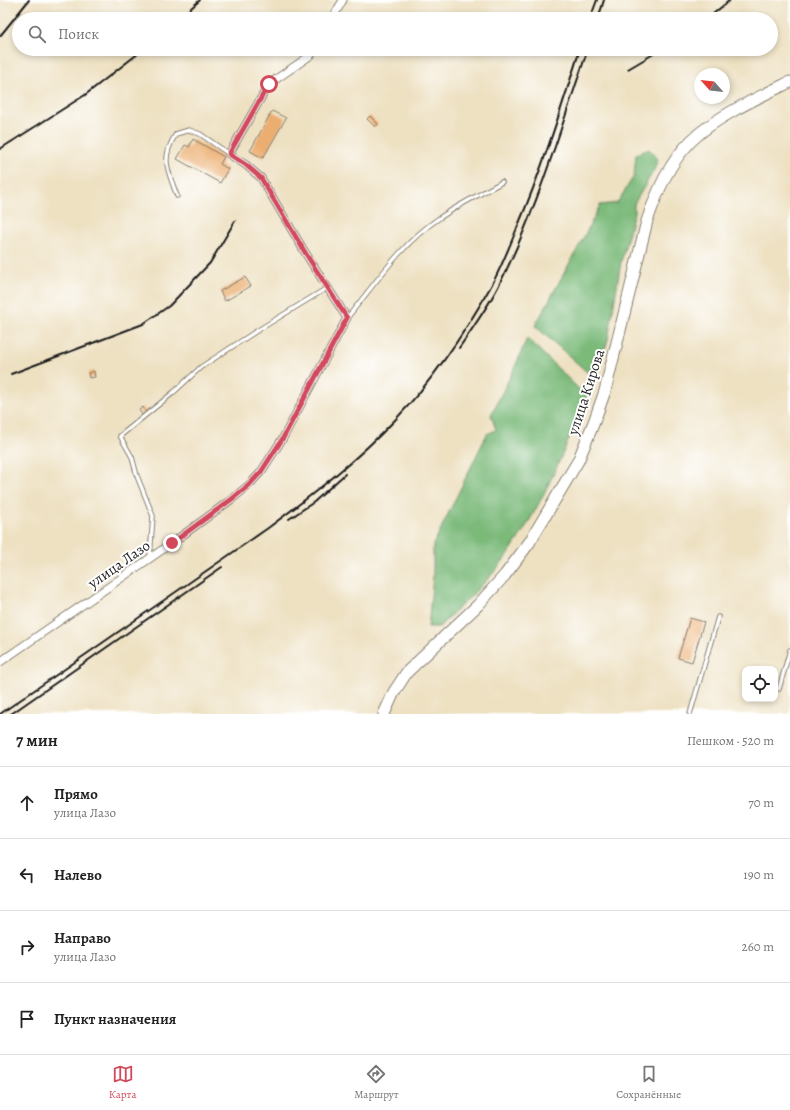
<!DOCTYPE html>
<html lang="ru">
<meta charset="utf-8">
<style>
:root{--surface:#fff;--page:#f2f2f2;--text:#222;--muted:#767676;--line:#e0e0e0;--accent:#d1495b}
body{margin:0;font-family:Alegreya,serif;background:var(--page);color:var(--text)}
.controls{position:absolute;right:12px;bottom:12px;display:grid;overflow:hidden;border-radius:8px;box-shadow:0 2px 6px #0003}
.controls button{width:36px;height:36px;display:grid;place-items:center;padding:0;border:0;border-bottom:1px solid var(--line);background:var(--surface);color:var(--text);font:20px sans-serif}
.compass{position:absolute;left:694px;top:68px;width:36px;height:36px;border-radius:50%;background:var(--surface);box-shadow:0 2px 6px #0003;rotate:297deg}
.stop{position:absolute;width:12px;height:12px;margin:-9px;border:3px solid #d1495b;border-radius:50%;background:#fff}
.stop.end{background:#d1495b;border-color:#fff;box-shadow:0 1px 4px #0008}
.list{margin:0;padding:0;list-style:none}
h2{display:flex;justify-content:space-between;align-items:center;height:52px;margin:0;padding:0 16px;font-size:17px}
h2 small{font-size:13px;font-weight:400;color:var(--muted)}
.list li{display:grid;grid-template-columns:26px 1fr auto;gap:12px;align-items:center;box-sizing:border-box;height:72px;padding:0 16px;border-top:1px solid var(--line)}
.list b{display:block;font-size:15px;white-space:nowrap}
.list p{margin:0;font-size:13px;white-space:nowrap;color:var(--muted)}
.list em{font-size:13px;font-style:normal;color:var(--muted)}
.icon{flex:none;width:22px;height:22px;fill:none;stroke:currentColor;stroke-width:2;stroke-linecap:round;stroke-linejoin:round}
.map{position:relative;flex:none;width:790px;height:714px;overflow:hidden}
.search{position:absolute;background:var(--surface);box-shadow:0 2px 6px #0003;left:12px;right:12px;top:12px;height:44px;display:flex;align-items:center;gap:10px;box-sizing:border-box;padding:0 14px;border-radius:22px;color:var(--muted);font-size:15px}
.sheet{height:340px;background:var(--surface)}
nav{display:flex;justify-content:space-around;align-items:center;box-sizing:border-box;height:56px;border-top:1px solid var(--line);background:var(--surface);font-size:11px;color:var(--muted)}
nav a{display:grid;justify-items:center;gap:2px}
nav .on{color:var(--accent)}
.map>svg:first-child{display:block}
</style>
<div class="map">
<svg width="790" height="714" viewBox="0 0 790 714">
<rect width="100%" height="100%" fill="#fff"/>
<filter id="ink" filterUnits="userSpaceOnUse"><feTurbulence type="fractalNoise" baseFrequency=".025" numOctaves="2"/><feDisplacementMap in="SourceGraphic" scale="8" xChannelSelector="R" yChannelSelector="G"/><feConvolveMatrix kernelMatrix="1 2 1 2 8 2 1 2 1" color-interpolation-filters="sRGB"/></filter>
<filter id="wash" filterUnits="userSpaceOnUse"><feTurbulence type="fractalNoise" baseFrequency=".012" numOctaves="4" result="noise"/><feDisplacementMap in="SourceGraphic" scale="16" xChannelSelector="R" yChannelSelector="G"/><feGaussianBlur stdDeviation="0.9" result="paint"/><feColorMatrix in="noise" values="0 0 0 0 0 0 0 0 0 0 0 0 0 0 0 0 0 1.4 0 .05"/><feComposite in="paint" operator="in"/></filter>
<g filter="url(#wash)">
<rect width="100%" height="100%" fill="#eee1c2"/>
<g fill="#7bba7a" stroke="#4c6b4b">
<polygon points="649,149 658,159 654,170 634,204 634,213 621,262 608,340 595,379 535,326 585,235 600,205 617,203 634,176 636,154"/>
<path d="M527,338L587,397C561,457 537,520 495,571C478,591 458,608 439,627H428L433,576V545L487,434L496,430L491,415L515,367Z"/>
</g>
<g id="blocks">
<g fill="#ecae70">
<polygon points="272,111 286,118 263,158 250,151"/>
<polygon points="370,116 378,124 375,127 367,119"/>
<polygon points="193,139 224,157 220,164 228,169 220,183 177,159 185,145 189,147"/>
<polygon points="245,277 251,286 225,301 220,291"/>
<polygon points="94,371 95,377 89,378 88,373"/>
<polygon points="143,407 147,414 143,416 139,410"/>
<polygon points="690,618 704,622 692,662 678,658"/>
</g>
</g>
</g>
<g filter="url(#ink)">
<use href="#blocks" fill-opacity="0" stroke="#857e6f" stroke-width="1"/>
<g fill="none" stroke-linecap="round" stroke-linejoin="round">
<g stroke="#857e6f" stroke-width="5.5">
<g id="lane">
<path d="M177,196C168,170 160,159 176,134L189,130L200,134L229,154"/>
<path d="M347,318C375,284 401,244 438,219C458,205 481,194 502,182"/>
<polyline points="150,557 153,516 137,476 132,457 120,436 174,392 201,367 255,332 327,288"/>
<polyline points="779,689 790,650"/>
<polyline points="690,714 718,617"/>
</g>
</g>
<g stroke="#857e6f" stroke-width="9">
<g id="street">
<polyline points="332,19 343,0"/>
<polyline points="0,662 172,543 232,499 249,485 261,472 283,438 347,318 306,254 261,178 246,165 229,154 269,84 311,55 314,49"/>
</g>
</g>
<g stroke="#857e6f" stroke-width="13">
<path id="primary" d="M384,714L394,692L407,672L478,605L505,575L529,543L578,461L594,422L605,391L647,221C657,192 669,163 691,141C715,117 759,97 790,82"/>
</g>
<use href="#lane" stroke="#fff" stroke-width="3.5"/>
<use href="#street" stroke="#fff" stroke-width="7"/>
<use href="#primary" stroke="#fff" stroke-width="11"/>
<g stroke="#1c1c1c" stroke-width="2">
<polyline points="179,19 200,0"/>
<polyline points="590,19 597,0"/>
<polyline points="598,19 604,0"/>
<polyline points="707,19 730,0"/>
<polyline points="0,36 29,0"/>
<polyline points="628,69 662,49"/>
<polyline points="0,149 85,95 144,49"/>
<path d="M459,348C473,328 487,308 498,287C537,211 560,129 588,49"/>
<polyline points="11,374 143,324 169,306 210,263 235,221"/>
<polyline points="289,519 314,502 345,474"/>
<path d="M0,714L268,528C312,495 356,461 395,420C432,381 464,334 491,286C501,268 509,248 517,228C542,170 561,109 580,49"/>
<polyline points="11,714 222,567"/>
</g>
</g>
</g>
<g fill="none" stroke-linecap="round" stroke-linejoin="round" filter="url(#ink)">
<polyline stroke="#d1495b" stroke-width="5" points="172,543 232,499 249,485 261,472 283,438 347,318 306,254 261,178 246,165 229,154 269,84"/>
</g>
<g text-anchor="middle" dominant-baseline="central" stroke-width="4" stroke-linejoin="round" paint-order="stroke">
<g font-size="15" fill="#1c1c1c" stroke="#fff">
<text transform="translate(586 392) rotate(-72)">улица Кирова</text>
<text transform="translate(119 564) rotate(-35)">улица Лазо</text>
</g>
</g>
</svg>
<div class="controls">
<button><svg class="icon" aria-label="locate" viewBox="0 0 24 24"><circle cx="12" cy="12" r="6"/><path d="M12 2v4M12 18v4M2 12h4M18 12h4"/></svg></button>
</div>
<svg class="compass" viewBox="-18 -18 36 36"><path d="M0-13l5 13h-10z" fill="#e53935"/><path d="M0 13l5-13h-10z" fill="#767676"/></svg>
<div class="stop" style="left:269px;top:84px"></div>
<div class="stop end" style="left:172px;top:543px"></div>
<div class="search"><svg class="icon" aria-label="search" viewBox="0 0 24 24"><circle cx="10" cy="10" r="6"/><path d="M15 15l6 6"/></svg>Поиск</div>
</div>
<section class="sheet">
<h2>7 мин<small>Пешком · 520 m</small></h2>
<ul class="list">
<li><svg class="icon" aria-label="ahead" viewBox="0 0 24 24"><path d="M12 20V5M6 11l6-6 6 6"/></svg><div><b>Прямо</b><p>улица Лазо</p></div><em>70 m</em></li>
<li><svg class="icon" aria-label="left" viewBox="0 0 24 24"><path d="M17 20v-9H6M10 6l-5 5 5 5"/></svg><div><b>Налево</b></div><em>190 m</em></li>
<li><svg class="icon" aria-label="right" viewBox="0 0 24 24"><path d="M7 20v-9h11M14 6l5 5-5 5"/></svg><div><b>Направо</b><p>улица Лазо</p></div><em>260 m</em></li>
<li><svg class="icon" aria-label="arrive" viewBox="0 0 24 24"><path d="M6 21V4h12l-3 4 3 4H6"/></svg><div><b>Пункт назначения</b></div></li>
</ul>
</section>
<nav>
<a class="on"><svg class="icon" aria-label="map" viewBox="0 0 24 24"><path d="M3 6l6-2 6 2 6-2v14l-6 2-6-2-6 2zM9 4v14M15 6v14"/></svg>Карта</a>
<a><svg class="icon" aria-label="directions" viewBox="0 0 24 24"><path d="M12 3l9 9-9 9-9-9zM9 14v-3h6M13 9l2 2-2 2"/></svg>Маршрут</a>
<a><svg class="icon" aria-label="saved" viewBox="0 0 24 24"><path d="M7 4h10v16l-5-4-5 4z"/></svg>Сохранённые</a>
</nav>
